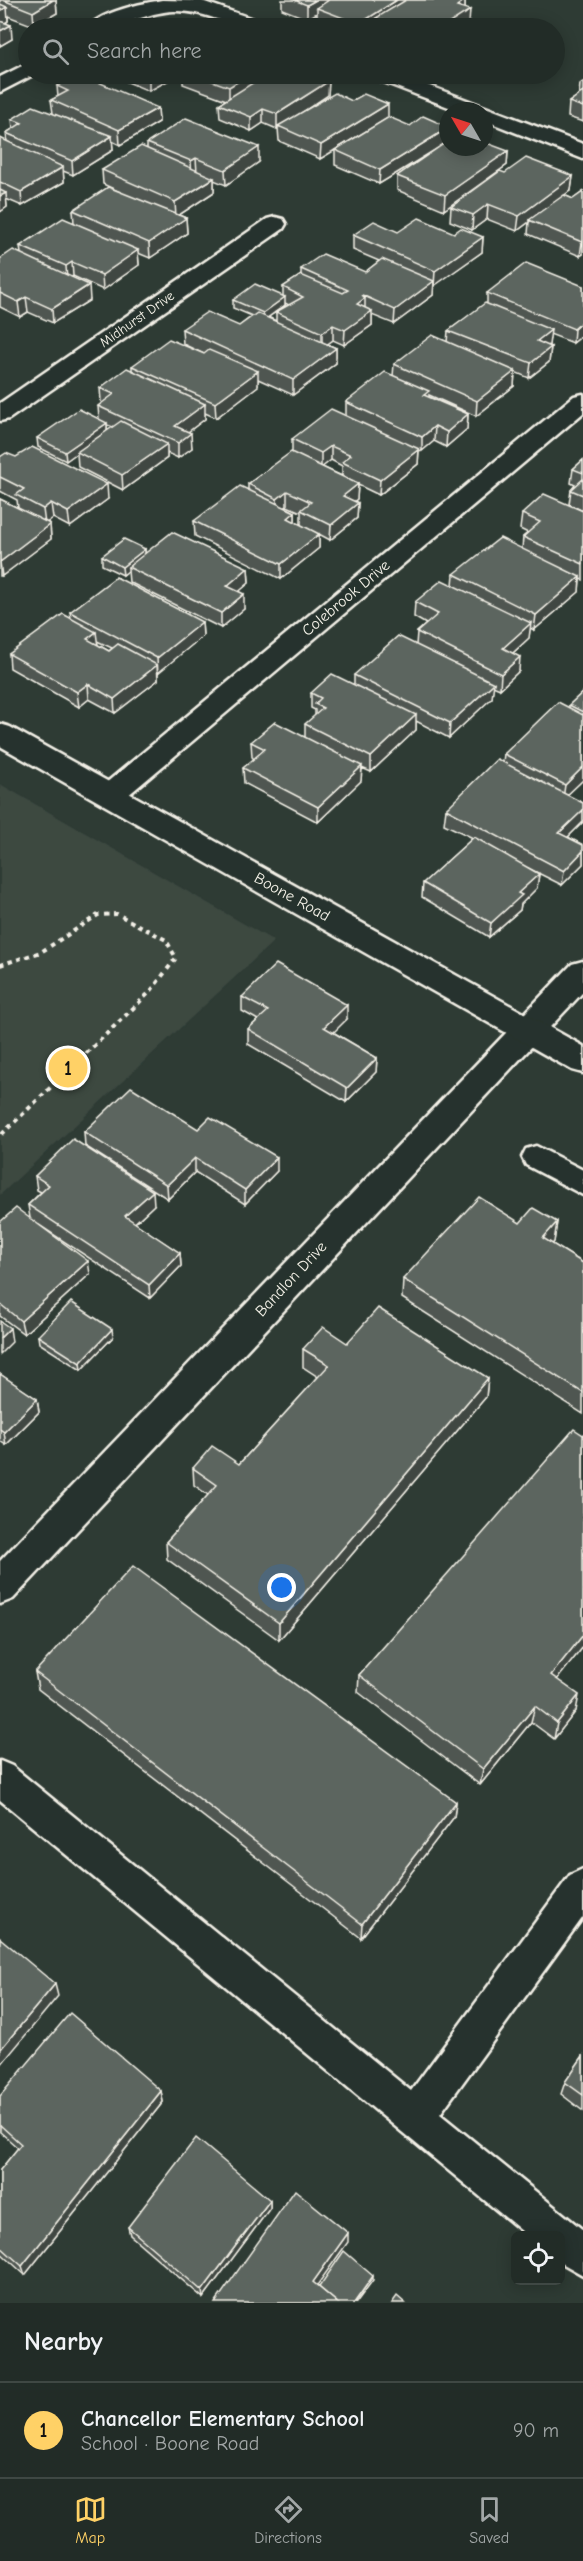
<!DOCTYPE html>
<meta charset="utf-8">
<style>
:root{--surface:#222c27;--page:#2e3833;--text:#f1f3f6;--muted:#a2a7a7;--line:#3f4844;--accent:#ffd166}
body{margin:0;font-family:"Comic Neue",sans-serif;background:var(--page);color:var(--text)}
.controls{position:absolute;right:18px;bottom:18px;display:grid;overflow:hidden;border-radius:9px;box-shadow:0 3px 15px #0003}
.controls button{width:54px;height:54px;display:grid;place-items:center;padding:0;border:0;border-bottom:2px solid var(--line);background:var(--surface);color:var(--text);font:30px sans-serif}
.compass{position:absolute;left:439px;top:102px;width:54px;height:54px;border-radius:50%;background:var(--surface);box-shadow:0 3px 15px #0003;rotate:309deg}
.you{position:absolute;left:282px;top:1588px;width:21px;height:21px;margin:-15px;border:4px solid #fff;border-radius:50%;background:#1a73e8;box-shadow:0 0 0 9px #1a73e833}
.badge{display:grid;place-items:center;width:39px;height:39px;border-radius:50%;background:var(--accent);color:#111;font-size:20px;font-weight:700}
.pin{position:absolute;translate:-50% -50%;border:3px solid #fff;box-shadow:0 2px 6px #0006}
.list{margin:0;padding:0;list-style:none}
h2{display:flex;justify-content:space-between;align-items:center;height:78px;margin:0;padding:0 24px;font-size:26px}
h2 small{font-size:20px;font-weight:400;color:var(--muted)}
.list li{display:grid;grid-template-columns:39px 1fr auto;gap:18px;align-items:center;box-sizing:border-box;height:96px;padding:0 24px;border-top:2px solid var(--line)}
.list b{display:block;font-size:22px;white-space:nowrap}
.list p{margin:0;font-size:20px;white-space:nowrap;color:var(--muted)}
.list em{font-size:20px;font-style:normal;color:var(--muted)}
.icon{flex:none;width:33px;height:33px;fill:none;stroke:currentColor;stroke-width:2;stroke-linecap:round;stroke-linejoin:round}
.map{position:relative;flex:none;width:583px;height:2303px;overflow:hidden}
.search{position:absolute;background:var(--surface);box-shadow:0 3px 15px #0003;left:18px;right:18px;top:18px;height:66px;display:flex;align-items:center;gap:15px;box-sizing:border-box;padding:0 21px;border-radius:33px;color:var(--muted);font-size:22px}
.sheet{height:174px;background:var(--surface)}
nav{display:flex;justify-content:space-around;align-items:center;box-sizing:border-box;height:84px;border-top:2px solid var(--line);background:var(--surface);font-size:16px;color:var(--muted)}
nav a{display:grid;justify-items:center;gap:3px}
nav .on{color:var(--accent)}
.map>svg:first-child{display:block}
</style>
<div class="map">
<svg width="583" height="2303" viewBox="0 0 583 2303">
<rect width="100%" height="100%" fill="#2e3b34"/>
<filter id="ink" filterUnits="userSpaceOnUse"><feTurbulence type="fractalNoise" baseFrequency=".0167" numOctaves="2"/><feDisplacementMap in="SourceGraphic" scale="12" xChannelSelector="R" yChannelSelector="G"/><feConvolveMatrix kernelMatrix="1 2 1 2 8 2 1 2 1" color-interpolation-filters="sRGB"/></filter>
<g filter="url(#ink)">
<polygon fill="#3c4841" points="0,784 274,941 0,1195"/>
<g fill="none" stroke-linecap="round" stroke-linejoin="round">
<g stroke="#f4f1e8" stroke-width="5">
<g id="service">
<polygon points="536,1146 583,1170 583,1195 526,1165 522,1157 526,1149"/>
<polygon points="0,1761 12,1766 411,2091 570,1875 583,1869 583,1917 440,2114 583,2230 583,2275 560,2262 560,2236 528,2236 0,1800"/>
</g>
</g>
<g stroke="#f4f1e8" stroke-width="5">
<g id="minor">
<path d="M162,0L202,1L267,24L270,28C235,32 210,10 174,11C144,12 118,31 88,28C99,12 143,3 162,0Z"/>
<polygon points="28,63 28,74 35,74 0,92 0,77"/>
<polygon points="370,74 398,74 583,144 583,159 484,120 484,111 459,111 373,78"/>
<polygon points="275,217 283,219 286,224 283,229 9,419 0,421 0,403 267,219"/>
<polygon points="583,394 583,413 120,802 110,805 100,802 96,795 100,788 574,396"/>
<polygon points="583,961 583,992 13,1599 0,1604 0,1561 572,964"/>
</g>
</g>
<g stroke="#f4f1e8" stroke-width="5">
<polygon id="tertiary" points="0,724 10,727 583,1046 583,1073 572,1070 0,746"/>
</g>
<polyline stroke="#f4f1e8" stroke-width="4" stroke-dasharray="4.5 4.5" stroke-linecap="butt" points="0,965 41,952 98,915 117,914 166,940 176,958 150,992 0,1136"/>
<use href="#service" fill="#26332d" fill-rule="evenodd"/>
<use href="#minor" fill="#26332d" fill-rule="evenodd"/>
<use href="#tertiary" fill="#26332d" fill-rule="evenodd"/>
</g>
<g fill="#4f5751" stroke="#f4f1e8" stroke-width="1.5" fill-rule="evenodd">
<polygon points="0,0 56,0 57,13 34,26 8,16 8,21 6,23 12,39 0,46"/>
<polygon points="282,0 465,0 465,8 469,24 463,28 376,28 376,27 373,28 335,28 317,22 317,13 307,19 282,9"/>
<polygon points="108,74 180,74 149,91"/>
<polygon points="183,74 260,74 260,78 329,81 328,95 302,112 388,118 448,147 508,151 507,165 444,210 397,190 397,176 433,151 379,184 335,165 335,150 368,130 320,159 279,141 278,128 277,129 263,123 251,131 220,118 219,104 226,100 183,84"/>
<polygon points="583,82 583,122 568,117 569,102 579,95 580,84"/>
<polygon points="57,86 158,108 159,122 120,145 112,141 113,150 73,175 63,171 64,182 22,206 6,199 7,207 0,212 0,138 7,142 6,133 13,129 12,119 53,113 51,100 58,97"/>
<polygon points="147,143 259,162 226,185 214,180 214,192 179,215 186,218 187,233 150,258 138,253 139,265 103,290 73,276 72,278 90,300 53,323 28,312 20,317 0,307 0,259 21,254 20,246 74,223 73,210 118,191 103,184 102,170 147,149"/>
<polygon points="505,173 573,176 571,190 564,195 573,199 583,192 583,254 580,256 528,234 529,222 517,231 487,219 472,230 450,221 451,207"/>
<path d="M398,232L454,233L483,237L482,252L433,286V295L394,324L372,315V325L344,345L333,340L327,344L336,348V363L293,395L258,379V386L216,418L205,413V419L188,432L192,448L178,458L167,453V458L123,490L78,467L77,453L66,461L38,447L37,438L99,419L98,406L102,403L101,402L100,388L132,371V366L204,354L183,344L182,329L239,326L252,316L233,308V300L283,296V287L301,275V269L365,272L379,261L353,250V235ZM285,303L289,305L277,311L285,305ZM276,312V321L268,317ZM107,425L113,427L107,431Z"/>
<path d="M583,286V335L573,343L550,334L549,345L548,346L551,347L549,362L529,378L515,372L514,386L476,416L429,395V397L468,414L467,429L446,447L434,441L422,451L419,450L418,464L379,495L358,485L357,499L354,501L358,503L357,518L330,540L319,534V548L281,579L195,536L194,521L248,490V484L292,452V439L346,416V402L393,376L394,364L447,342L448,331L487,303V293ZM331,460L342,466V476L322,467ZM287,506L301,512V525L295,522V512L285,507Z"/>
<polygon points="0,457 16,457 108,499 70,527 53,518 46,522 50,524 51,539 2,576 0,576 0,499 18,508 17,500 0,491"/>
<polygon points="583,460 583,511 569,504 571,490 575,485 571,483 573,469"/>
<polygon points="583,511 583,580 580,579 579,592 534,630 530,628 529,638 513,653 519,671 500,689 493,686 492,698 449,738 416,721 416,730 371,772 362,768 361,781 318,822 244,783 243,768 254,759 252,757 251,742 305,737 305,724 315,716 315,710 311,708 311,693 354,684 354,675 416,645 417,632 426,624 414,617 415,602 453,585 454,574 522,549 523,537 528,533 520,529 522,514"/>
<polygon points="145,549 145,553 248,568 249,583 239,591 244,609 221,628 129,582 128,571 123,575 102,565 102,556"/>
<path d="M70,612L202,622L203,636L158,672V680L115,713L89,699L79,707L10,668L9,654L71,618ZM97,641L112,648L109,651L98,645Z"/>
<polygon points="583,692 583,780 567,795 583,803 583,822 568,837 583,845 583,864 562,885 528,868 539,874 537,888 521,904 520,910 489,937 422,897 423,883 473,838 444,824 446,809 503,762 504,754 569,708 569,705"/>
<polygon points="242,997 347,1019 333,1032 377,1058 376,1072 346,1102 248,1044 248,1029 258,1020 242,1011"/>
<polygon points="198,1129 277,1171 245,1204 195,1172 168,1199 85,1146 84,1132"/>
<polygon points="35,1176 154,1205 135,1223 180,1253 181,1266 150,1298 39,1225 90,1274 24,1334 0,1316 0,1222 30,1218 28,1205 41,1192 37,1190"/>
<polygon points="557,1222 554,1242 552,1244 583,1263 583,1414 402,1298 403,1279 520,1223"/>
<polygon points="38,1336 113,1337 81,1370 39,1343"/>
<polygon points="347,1343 488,1378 486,1397 279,1640 167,1559 166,1542 208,1495 194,1485 193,1468 239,1464 318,1377 303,1367 303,1349"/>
<polygon points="0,1374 37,1399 39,1412 6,1445 0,1441"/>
<polygon points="583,1435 583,1647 557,1679 576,1711 554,1739 531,1722 480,1785 358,1692 359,1675"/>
<polygon points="35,1672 456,1802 454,1817 361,1938 38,1689"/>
<polygon points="583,2056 583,2111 561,2094 565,2082"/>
<polygon points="161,2091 163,2102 25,2275 0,2252 0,2170 18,2148 0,2132 0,2096"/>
<polygon points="270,2200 270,2208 203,2298 130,2235 128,2227"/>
</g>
<g fill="#404742" stroke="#f4f1e8" stroke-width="1.5">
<polygon points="53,0 56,0 57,13 34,26 33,12"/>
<polygon points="316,0 338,0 317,8 317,13 307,19 307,5"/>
<polygon points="397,0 418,0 376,18 376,27 373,28 359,28 359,24"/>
<polygon points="465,0 465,14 470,10 469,24 463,28 442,28 457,6"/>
<polygon points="7,7 8,21 0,26 0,11"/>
<polygon points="11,25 12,39 0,46 0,31"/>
<polygon points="154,74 180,74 149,91 149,76"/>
<polygon points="250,74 260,74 260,82 229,102 229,87"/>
<polygon points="329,81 328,95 280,127 278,126 277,129 277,114"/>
<polygon points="388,104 388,118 320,159 321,145"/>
<polygon points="158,108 159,122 120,145 119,130"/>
<polygon points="263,109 263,123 251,131 251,117"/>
<polygon points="448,128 448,142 379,184 380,170"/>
<polygon points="112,136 113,150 73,175 72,161"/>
<polygon points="259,147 259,162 226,185 225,170"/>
<polygon points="508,151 507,165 444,210 445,195"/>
<polygon points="196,158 197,173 192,176 191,161"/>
<polygon points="63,167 64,182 22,206 21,192"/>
<polygon points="573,176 571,190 531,221 529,220 529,222 517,231 519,216"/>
<polygon points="214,178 214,192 176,217 175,202"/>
<polygon points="6,193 7,207 0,212 0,196"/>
<polygon points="488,204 487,219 472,230 473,215"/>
<polygon points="186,218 187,233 150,258 149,243"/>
<polygon points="483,237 482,252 434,286 435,271"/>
<polygon points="583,241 583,254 580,256 582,242"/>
<polygon points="138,250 139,265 103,290 102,275"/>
<polygon points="72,262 73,276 67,280 66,266"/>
<polygon points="434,281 433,295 394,324 395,310"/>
<polygon points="89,285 90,300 53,323 52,309"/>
<polygon points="26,297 28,312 20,317 18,302"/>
<polygon points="285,297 285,305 263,321 263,313"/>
<polygon points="365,298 365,313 357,304"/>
<polygon points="372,311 372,325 344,345 345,330"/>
<polygon points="583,321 583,335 573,343 574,329"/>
<polygon points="333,325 333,340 322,348 322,333"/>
<polygon points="551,330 549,345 535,356 537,341"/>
<polygon points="551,347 549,362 529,378 531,363"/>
<polygon points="336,348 336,363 293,395 293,380"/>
<polygon points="258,371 258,386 216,418 215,403"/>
<polygon points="515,371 514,386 476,416 477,401"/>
<polygon points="205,404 205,419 176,441 175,426"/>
<polygon points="468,414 467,429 446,447 447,432"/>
<polygon points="107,423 107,431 66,461 65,452"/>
<polygon points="435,426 434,441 422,451 422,437"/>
<polygon points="191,433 192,448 178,458 178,443"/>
<polygon points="167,444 167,458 123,490 122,475"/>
<polygon points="331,446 331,460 321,468 321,453"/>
<polygon points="419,449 418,464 379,495 380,480"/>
<polygon points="107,484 108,499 70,527 68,512"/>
<polygon points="358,484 357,499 343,511 343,496"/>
<polygon points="287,491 287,506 277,513 277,499"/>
<polygon points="51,503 53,518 45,524 43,509"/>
<polygon points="358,503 357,518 330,540 331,525"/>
<polygon points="295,512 295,527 288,518"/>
<polygon points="50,524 51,539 2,576 0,562"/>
<polygon points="319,534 319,548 281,579 281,564"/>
<polygon points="145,549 145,558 128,567 128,571 123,575 122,567"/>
<polygon points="248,568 249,583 228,601 227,586"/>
<polygon points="580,577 579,592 534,630 536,615"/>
<polygon points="244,594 244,609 221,628 221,613"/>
<polygon points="202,622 203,636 158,673 157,658"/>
<polygon points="531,623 529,638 502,663 503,648"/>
<polygon points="96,632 98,647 87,639"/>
<polygon points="520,657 519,671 500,689 501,674"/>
<polygon points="157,665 158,680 115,713 114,699"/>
<polygon points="494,683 492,698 449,738 450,723"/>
<polygon points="88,684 89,699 79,707 77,692"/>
<polygon points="416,715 416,730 371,772 371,757"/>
<polygon points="362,766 361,781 318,822 318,807"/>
<polygon points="583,767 583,780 563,799 565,785"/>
<polygon points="583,810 583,822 557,848 559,833"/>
<polygon points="583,851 583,864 562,885 564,871"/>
<polygon points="539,874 537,888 521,904 520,910 489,937 491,923 518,893"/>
<polygon points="347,1005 347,1019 324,1042 324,1027"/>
<polygon points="377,1058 376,1072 346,1102 347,1088"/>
<polygon points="277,1157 277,1171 245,1204 245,1190"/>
<polygon points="195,1158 195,1172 168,1199 167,1185"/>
<polygon points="153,1191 154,1205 127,1230 125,1216"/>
<polygon points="557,1222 554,1242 540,1258 543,1238"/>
<polygon points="180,1253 181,1266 150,1298 149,1285"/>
<polygon points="88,1261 90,1274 24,1334 21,1321"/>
<polygon points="10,1328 12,1342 0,1354 0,1338"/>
<polygon points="112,1329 113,1337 81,1370 80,1363"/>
<polygon points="488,1378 486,1397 279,1640 279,1623"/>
<polygon points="37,1399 39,1412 6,1445 4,1432"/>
<polygon points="583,1635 583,1647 548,1691 551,1675"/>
<polygon points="579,1695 576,1711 554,1739 557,1723"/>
<polygon points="535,1706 531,1722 480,1785 483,1769"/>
<polygon points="456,1802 454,1817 361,1938 362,1924"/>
<polygon points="55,1984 58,1996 0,2066 0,2050"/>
<polygon points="161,2091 163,2102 25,2275 22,2266"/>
<polygon points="270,2200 270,2208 203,2298 202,2291"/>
<polygon points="348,2233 348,2242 313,2291 313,2282"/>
<polygon points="373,2276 373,2280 356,2303 354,2303"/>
</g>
<g fill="#5c655e" stroke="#f4f1e8" stroke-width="1.5">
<polygon points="3,0 53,0 33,12"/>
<polygon points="294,0 316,0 307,5"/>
<polygon points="329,0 397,0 359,24 317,8"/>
<polygon points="406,0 465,0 457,6 470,10 442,28 406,28 376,18"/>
<polygon points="0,4 7,7 0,11"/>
<polygon points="0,21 11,25 0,31"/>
<polygon points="79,74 80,74 158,108 119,130 51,100 68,91 57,86"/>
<polygon points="141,74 154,74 149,76"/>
<polygon points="193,74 250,74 229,87"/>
<polygon points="267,74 277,74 291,79 299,74 310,74 329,81 277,114 263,109 251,117 219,104"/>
<polygon points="583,92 583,107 569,102"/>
<polygon points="335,93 352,101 364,94 388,104 321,145 278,126"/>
<polygon points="33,106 112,136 72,161 6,133 22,123 12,119"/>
<polygon points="423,116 448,127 448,128 380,170 335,150 389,117 410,126"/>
<polygon points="186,118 259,147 225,170 196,158 191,161 147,143"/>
<polygon points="0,138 63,167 21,192 0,182"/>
<polygon points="448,141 448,147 468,147 471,148 473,147 484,147 484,142 508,151 445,195 397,176"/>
<polygon points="141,146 214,178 175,202 102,170"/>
<polygon points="526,158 573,176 519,216 488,204 473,215 451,207 500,171 505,173"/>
<polygon points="108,187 186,218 149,243 73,210"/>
<polygon points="0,190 6,193 0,196"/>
<polygon points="583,192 583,241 582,242 529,220 564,195 573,199"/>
<polygon points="63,218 138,250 102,275 72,262 66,266 20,246"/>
<polygon points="419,218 454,233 461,228 483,237 435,271 353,235 374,221 398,232"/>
<polygon points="13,250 89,285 52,309 26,297 18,302 0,293 0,259"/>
<polygon points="323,254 365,272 382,259 434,281 395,310 362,295 365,298 357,304 372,311 345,330 333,325 322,333 276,312 303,297 283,287 301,275 343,293 348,290 301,269"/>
<polygon points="526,263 583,286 583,321 574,329 487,293"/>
<polygon points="255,284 285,297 263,313 233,300"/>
<polygon points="485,303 551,330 537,341 551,347 531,363 448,331"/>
<polygon points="207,312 239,326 257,313 336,348 293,380 182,329"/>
<polygon points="432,335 515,371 477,401 394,364"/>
<polygon points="169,339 204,354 209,350 258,371 215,403 132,366"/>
<polygon points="127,368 205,404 175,426 191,433 178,443 98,406 114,394 100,388"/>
<polygon points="385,372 429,391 424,395 468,414 447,432 435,426 422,437 346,402"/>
<polygon points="79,409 107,423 65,452 37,438"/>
<polygon points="331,409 419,449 380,480 342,462 351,455 331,446 321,453 292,439"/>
<polygon points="121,421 167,444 122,475 77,452"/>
<polygon points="32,447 107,484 68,512 51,503 43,509 16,495 24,489 0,477 0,457 6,453 16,457"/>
<polygon points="291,452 358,484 343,496 358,503 331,525 301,510 311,502 287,491 277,499 248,484"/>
<polygon points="583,460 583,473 573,469"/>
<polygon points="583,479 583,495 571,490"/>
<polygon points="240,486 295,512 288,518 319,534 281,564 194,521"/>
<polygon points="544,494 583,511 583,564 523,537 540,522 522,514"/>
<polygon points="0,499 50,524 0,562"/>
<polygon points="172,532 248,568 227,586 244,594 221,613 128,567"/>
<polygon points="500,538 580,577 536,615 454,574"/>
<polygon points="124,539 145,549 122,567 102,556"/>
<polygon points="116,577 202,622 157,658 70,612"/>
<polygon points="442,580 531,623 503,648 520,657 501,674 417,632 438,614 415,602"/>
<polygon points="63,614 96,632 87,639 109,651 118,644 157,665 114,699 88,684 77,692 9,654"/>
<polygon points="398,636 494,683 450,723 354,675"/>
<polygon points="332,674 416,715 371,757 305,724 323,708 315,704 321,698 311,693"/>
<polygon points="583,692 583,712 569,705"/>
<polygon points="558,702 583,715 583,767 565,785 504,754"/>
<polygon points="275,722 362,766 318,807 243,768 265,749 251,742"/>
<polygon points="497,759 583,803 583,810 559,833 583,845 583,851 564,871 446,809"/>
<polygon points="474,837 539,874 518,893 522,895 491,923 423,883"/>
<polygon points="276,964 347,1005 324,1027 377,1058 347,1088 248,1029 268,1011 242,997"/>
<polygon points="131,1087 198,1129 210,1117 277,1157 245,1190 195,1158 167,1185 84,1132"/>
<polygon points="73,1139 153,1191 125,1216 180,1253 149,1285 28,1205 49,1185 35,1176"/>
<polygon points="479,1197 520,1223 533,1208 557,1222 543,1238 583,1263 583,1393 403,1279"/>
<polygon points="16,1208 88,1261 21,1321 0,1304 0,1222"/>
<polygon points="71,1302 112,1329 80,1363 38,1336"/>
<polygon points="378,1308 488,1378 279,1623 166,1542 217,1485 193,1468 212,1446 239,1464 329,1365 303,1349 323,1327 347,1343"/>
<polygon points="0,1321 10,1328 0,1338"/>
<polygon points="0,1374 37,1399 4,1432 0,1429"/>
<polygon points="574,1429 583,1435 583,1635 551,1675 579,1695 557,1723 535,1706 483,1769 359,1675"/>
<polygon points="133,1566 456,1802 362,1924 35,1672"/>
<polygon points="0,1938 55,1984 0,2050"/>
<polygon points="70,2013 161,2091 22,2266 0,2246 0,2170 21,2144 0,2125 0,2096"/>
<polygon points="583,2056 583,2095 565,2082"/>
<polygon points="196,2138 270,2200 202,2291 128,2227"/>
<polygon points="295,2190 348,2233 313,2282 338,2303 215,2303"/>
<polygon points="344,2251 373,2276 354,2303 338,2303 319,2287"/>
<polygon points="397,2296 405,2303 392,2303"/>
</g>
</g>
<g text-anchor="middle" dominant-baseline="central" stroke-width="4.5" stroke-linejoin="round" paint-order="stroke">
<g font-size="14" fill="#f4f1e8" stroke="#26332d">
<text transform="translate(137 319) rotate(-35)">Midhurst Drive</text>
</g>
<g font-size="16" fill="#f4f1e8" stroke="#26332d">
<text transform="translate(346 598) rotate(-40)">Colebrook Drive</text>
<text transform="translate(292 897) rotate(29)">Boone Road</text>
<text transform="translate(291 1279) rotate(-47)">Bandlon Drive</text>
</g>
</g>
</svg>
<div class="controls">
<button><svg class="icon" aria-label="locate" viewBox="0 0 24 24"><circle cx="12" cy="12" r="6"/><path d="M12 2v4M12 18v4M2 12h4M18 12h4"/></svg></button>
</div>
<svg class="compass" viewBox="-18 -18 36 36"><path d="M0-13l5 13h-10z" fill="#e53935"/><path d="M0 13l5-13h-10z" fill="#a2a7a7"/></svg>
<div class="you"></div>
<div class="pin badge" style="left:68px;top:1068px">1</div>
<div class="search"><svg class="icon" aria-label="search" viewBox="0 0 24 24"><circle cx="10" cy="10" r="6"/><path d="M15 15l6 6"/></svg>Search here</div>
</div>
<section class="sheet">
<h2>Nearby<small></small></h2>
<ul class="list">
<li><span class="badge">1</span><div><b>Chancellor Elementary School</b><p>School · Boone Road</p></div><em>90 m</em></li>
</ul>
</section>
<nav>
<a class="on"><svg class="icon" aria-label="map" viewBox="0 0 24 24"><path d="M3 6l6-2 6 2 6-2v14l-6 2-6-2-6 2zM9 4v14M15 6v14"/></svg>Map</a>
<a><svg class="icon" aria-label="directions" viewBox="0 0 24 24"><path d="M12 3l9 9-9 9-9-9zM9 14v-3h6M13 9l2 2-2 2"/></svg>Directions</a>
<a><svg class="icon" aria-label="saved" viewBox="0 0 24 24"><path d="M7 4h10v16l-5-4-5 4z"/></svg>Saved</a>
</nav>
